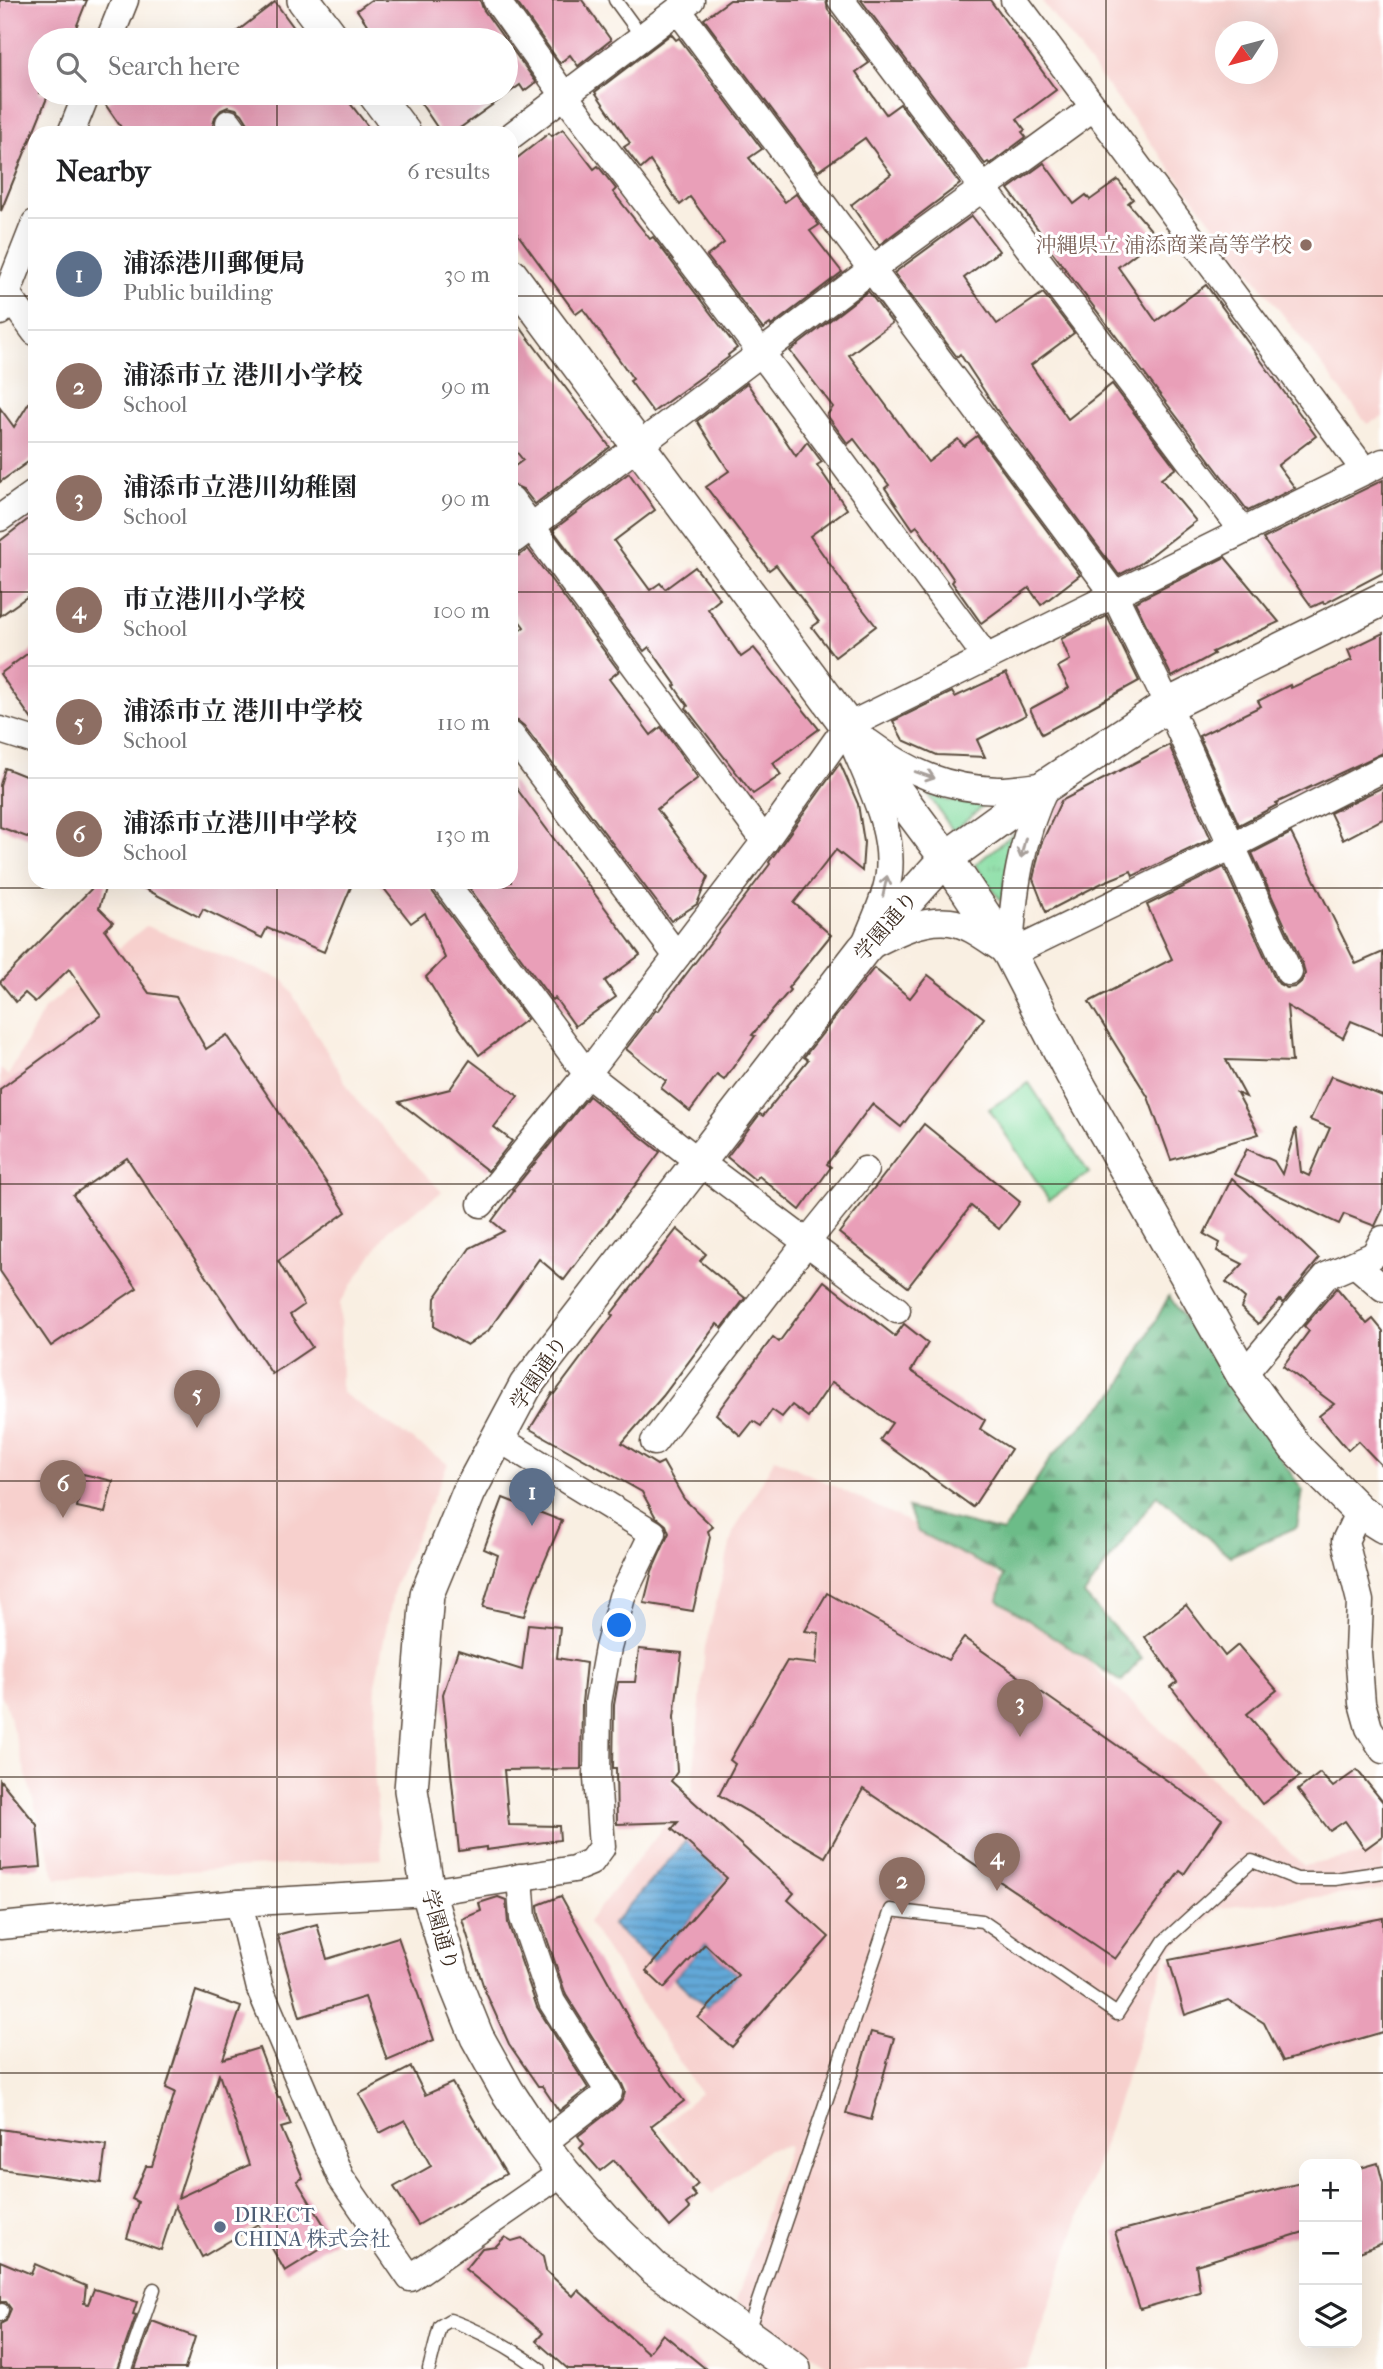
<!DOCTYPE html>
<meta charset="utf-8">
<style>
:root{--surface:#fff;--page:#f6f6f6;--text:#202124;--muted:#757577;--line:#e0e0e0;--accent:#1a73e8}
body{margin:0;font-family:"IM FELL French Canon","Noto Serif JP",serif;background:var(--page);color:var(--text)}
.controls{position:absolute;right:21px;bottom:21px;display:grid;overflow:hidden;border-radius:14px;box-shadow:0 7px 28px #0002}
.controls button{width:63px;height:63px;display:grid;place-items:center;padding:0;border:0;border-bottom:2px solid var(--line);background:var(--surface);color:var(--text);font:35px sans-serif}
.compass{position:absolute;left:1215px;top:21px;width:63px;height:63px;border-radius:50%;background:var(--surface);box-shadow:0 7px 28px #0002;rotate:234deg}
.you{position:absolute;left:620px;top:1626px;width:24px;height:24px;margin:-18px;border:5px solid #fff;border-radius:50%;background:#1a73e8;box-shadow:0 0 0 10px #1a73e833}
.badge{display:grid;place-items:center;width:46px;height:46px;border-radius:50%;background:var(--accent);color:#fff;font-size:23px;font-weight:700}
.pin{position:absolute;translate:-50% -58px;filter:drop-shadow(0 2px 4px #0008)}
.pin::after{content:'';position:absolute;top:37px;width:24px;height:21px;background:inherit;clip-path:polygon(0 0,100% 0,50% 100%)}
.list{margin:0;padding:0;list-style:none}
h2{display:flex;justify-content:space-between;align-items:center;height:91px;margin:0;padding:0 28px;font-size:30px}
h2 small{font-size:23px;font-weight:400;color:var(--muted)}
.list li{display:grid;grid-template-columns:46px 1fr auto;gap:21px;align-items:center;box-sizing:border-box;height:112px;padding:0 28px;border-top:2px solid var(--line)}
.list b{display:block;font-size:26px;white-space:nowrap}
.list p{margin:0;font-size:23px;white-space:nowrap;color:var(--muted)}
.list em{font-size:23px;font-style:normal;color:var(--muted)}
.icon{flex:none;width:38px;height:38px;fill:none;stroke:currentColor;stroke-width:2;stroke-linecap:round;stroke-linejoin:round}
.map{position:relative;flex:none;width:1383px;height:2369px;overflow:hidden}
.search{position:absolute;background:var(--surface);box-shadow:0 7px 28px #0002;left:28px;top:28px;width:490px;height:77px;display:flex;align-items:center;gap:18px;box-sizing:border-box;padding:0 24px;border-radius:38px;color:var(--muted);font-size:26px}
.panel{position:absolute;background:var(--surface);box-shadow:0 7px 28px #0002;left:28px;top:126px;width:490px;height:763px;border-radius:21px}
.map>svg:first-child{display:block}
</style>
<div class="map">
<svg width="1383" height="2369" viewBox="0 0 1383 2369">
<defs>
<pattern id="grass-tufts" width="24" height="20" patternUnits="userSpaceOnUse" patternTransform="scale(1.75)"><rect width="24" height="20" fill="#86dda2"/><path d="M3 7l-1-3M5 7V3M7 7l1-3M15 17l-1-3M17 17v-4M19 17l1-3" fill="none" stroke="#75be8b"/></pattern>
<pattern id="forest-firs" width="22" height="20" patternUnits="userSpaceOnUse" patternTransform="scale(1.75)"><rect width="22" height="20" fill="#6cbc88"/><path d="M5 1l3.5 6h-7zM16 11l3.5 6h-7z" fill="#5a996f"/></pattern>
<pattern id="water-rules" width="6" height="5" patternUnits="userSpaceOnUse" patternTransform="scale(1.75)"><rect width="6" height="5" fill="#62a8d8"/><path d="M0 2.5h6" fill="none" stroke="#5289af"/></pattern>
</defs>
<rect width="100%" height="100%" fill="#fff"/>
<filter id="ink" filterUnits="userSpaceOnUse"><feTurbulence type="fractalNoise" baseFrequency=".0143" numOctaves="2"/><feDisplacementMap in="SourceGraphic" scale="14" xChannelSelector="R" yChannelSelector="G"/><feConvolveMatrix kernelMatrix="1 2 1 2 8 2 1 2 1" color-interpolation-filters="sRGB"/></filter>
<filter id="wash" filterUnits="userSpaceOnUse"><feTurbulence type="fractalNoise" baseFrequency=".00686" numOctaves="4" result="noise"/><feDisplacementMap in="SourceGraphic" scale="28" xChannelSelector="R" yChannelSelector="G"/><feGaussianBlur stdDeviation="1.57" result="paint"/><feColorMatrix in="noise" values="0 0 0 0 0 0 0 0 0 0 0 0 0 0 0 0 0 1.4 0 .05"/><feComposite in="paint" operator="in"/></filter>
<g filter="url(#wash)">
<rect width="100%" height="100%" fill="#f9efe2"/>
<g fill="#f7d0cd" fill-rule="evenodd">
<path d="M1041,0H1383V417L1367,424ZM1226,32H1268V74H1226Z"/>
<polygon points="146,926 284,980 356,1100 442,1192 389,1229 340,1303 341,1392 448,1464 395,1584 376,1680 374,1771 382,1859 56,1879 5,1702 0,1696 0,1068 8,1076 45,1008"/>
<polygon points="775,1458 974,1553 1304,1866 1383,1850 1383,1890 1219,1908 1168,1953 1028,2369 832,2369 736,2301 789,2146 768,2149 712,2194 661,2128 700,2093 588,1922 692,1791 705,1648 733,1533"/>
</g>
<g fill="url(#grass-tufts)" stroke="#608460" stroke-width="2">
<polygon points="928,794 950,801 989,802 953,831"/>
<polygon points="1015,832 1004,881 1004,905 975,865"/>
</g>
<polygon fill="url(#forest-firs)" stroke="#547353" stroke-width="2" points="1169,1296 1303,1491 1297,1527 1230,1556 1157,1495 1084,1595 1142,1658 1121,1682 998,1600 1004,1575 918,1532 908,1508 1003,1532 1052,1456 1118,1390"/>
<polygon fill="#86dda2" stroke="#608460" stroke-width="2" points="1029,1083 1089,1173 1049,1200 989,1109"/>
<g fill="url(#water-rules)" stroke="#4e697b" stroke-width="2">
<polygon points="686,1841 727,1878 654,1962 612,1925"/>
<polygon points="705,1944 738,1975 707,2008 674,1978"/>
</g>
<g id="blocks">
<g fill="#e99fb8" fill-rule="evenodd">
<polygon points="0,0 87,0 71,40 40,40 40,93 49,93 1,211"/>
<polygon points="371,0 480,0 483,9 505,40 378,40 357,10"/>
<polygon points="515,0 582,0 611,40 578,66 570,55 560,63"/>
<polygon points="730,0 826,0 828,10 869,63 856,72 886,114 900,104 960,184 879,245 851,205 891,174 865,138 818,171 704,19"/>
<polygon points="861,0 990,0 1056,90 1017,119 1025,130 1022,132 1026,137 990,164 988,162 985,164"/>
<polygon points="275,2 303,40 226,40"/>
<polygon points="671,34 676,40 679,38 762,149 749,158 785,202 796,194 819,225 810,231 842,272 771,326 770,324 763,329 707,256 724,243 690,197 680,205 650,161 641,169 624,147 630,143 595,92"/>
<polygon points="506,41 536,82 524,91 520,85 453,133 441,133 420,102 433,93 506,93"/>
<polygon points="121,93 342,93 373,133 252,133 249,125 242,114 236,109 228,107 221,110 215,117 213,125 217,133 125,133 105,104"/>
<polygon points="563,129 594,169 598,166 616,189 613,192 650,239 653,237 737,348 728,355 729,357 653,412 630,381 633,379 583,309 576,314 511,225 511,163 549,133 552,136"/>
<polygon points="1044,163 1074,204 1086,195 1090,200 1118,180 1133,199 1128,203 1157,237 1118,267 1156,321 1206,285 1316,436 1278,465 1295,488 1248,511 1041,237 1043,236 1008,189"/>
<polygon points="972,216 999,251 964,278 997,324 1043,293 1074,333 1031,365 1068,419 1112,384 1176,468 1161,479 1196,521 1140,564 1119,575 996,409 960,354 957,357 894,273"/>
<polygon points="868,291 892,323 849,355 928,462 958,439 964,446 977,436 1080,575 1041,605 1029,588 981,623 952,582 954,580 917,526 913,529 885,488 889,485 854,439 848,444 827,415 833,407 790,351"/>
<polygon points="511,315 610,447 535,504 523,489 511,484 511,469 523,460 511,445"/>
<polygon points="747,383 796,456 807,442 822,462 817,465 847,509 810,536 851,594 876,626 835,657 812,627 819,622 776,565 769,570 706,487 729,471 697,421"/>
<polygon points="35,393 35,457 0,482 0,408 14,427"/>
<polygon points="629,473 655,510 614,541 650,590 660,583 665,589 695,567 720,599 708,609 741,657 754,648 819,729 773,763 781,775 753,794 686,708 688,706 674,686 676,685 649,647 644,651 553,530"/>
<polygon points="1383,480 1383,573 1324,604 1323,602 1312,607 1263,539"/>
<polygon points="35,514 35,591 0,616 0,541"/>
<polygon points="528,549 619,671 609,679 651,735 661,727 698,778 657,809 708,877 697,904 671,921 524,726 518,721 511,720 511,637 524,627 511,610 511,557 520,555"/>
<polygon points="1225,557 1279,622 1212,652 1214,654 1172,677 1135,602"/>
<polygon points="1107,616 1139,681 1042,734 1030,709 1069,688 1058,667 1070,660 1061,639"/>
<polygon points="1383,633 1383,753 1276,803 1277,805 1239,825 1199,736 1261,706 1258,701 1290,685 1291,688 1352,660 1348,650"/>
<polygon points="35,648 35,724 0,674"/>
<polygon points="1006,673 1026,715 977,740 985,757 937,755 903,740 893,721 952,692 955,697"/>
<polygon points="1169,745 1211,839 1133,876 1131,871 1104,882 1046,912 1033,879 1041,844 1061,801"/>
<polygon points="840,763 858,804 864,842 862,871 836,850 794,903 831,935 788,988 790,990 752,1035 755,1036 724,1080 717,1075 690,1111 661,1088 666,1081 626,1049 656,1010 658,1011 770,864 769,862"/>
<polygon points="5,768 35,780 35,840 0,827 0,785"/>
<polygon points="511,781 640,955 605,981 616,997 575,1026 555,998 552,1000 465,882 511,882"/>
<polygon points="1383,787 1383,819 1343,840 1330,813"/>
<polygon points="1291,833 1356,964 1383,952 1383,1034 1351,1021 1343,1038 1287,1006 1292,1062 1226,1060 1246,1097 1237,1093 1259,1134 1171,1160 1148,1097 1089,1002 1172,959 1147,905 1224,867 1275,979 1279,984 1287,988 1295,987 1301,982 1305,974 1303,965 1252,853"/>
<polygon points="98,882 107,882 99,908 113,922 105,930 149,993 176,997 206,1049 227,1035 346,1212 278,1261 304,1305 290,1315 312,1347 272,1374 127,1158 73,1195 137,1288 51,1346 0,1271 0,1089 101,1015 69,969 35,1002 25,993 16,1002 0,982"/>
<polygon points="132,882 353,882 324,952 267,928 262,938 203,909 199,917"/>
<polygon points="379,882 430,882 432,891 527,1019 479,1055 445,1008 426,977 445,958 425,913 411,923"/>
<polygon points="874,968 910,998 928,975 984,1018 901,1127 872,1104 827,1164 831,1167 800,1210 759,1176 755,1180 727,1157 760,1114 763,1116 808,1060 804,1057"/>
<polygon points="470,1060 518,1096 494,1127 512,1141 488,1171 399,1102 450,1089"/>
<polygon points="1331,1076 1383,1096 1383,1209 1375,1226 1344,1214 1339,1224 1234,1174 1247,1149 1274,1161 1282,1174 1296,1128 1301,1172 1309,1176 1330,1128 1310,1120"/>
<polygon points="589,1096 660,1152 564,1280 539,1259 488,1331 467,1345 434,1327 435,1298 470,1248 504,1231 492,1221 514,1191 513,1190"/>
<polygon points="924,1124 1020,1202 999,1229 971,1206 908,1287 839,1233"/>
<polygon points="1232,1178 1319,1259 1283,1303 1280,1300 1258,1324 1241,1308 1245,1298 1226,1282 1243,1264 1217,1251 1220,1243 1204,1234"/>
<polygon points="677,1229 706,1254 700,1261 745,1298 722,1328 717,1324 663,1396 622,1443 657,1465 663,1462 684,1499 713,1527 708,1531 710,1537 693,1611 644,1603 652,1571 669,1533 666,1525 655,1516 642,1492 530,1429 552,1393 554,1394 613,1315 611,1314"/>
<polygon points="824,1281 895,1336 904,1324 928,1343 911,1371 985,1420 980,1429 1011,1449 973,1507 880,1440 892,1423 832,1382 808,1417 792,1405 782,1417 772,1410 761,1426 753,1421 741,1436 716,1414 773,1337 779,1342"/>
<polygon points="1337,1288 1367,1324 1373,1319 1383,1331 1383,1467 1358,1441 1348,1450 1319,1416 1334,1404 1283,1366 1309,1331 1304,1326"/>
<polygon points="83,1474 113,1481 105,1513 77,1507"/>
<polygon points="503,1498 562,1521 534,1586 524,1616 483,1607 498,1555 484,1549"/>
<polygon points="827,1593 948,1660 964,1638 1222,1819 1184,1874 1180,1871 1115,1959 863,1789 825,1857 719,1795 735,1764 730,1760 787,1661 816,1664 819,1633 805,1631"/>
<polygon points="1186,1605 1225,1656 1238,1645 1277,1690 1247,1714 1300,1776 1262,1804 1171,1687 1177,1682 1145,1637"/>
<polygon points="528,1624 560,1627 557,1658 586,1663 582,1703 581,1769 504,1770 509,1825 559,1826 560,1840 486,1850 486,1847 459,1851 443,1694 458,1650 522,1670"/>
<polygon points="639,1649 682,1653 674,1717 677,1772 671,1781 794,1893 788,1900 829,1937 732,2047 698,2018 738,1975 705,1944 664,1988 646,1971 727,1878 672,1829 678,1822 617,1824 616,1768 613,1768 614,1705 618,1682 635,1682"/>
<polygon points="1357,1770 1383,1802 1383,1836 1365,1849 1345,1821 1330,1831 1298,1790 1320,1773 1333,1787"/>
<polygon points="0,1780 37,1825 41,1867 0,1870"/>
<polygon points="561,1896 645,2048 684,2101 651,2126 698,2184 691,2190 696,2196 686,2204 690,2209 670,2227 614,2160 600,2171 580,2148 584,2144 578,2136 619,2104 623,2099 625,2091 622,2084 566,1995 539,1915 538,1905"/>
<polygon points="498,1897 506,1900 508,1923 537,2007 588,2088 559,2111 542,2086 538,2086 509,2044 485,1991 462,1919 481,1911 479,1903"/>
<polygon points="1383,1918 1383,2032 1283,2061 1264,2023 1228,2000 1185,2015 1169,1960"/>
<polygon points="317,1924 327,1959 398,1937 434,2040 387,2060 365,1997 300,2017 277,1935"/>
<path d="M196,1991L241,2007L223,2059L259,2048L278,2097H280L291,2125L281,2128L303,2178L297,2181L334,2241L285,2271L258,2224L202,2257L175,2206L161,2250L127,2238L138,2202L132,2199L146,2166H152L175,2092L166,2088ZM219,2074L249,2165L178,2198L183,2182Z"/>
<polygon points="871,2032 894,2038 871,2120 846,2113"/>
<polygon points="411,2067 425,2095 452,2083 506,2174 418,2225 394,2187 431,2166 405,2120 380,2133 359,2094"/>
<polygon points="0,2129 106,2145 101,2183 0,2169"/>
<polygon points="1378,2163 1383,2183 1383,2243 1357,2253 1357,2169"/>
<polygon points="1304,2182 1304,2232 1196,2265 1200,2292 1140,2309 1115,2232"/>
<polygon points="505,2237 512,2241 522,2238 543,2257 546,2271 573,2296 578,2290 648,2353 663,2334 706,2369 568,2369 536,2341 543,2333 465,2269 482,2248 496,2246"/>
<polygon points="0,2261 31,2274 35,2264 86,2286 84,2303 88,2304 94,2289 137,2302 133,2314 136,2315 117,2369 0,2369 0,2324 6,2321 11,2309 6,2302 0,2302"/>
<polygon points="152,2321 195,2337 185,2369 135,2369"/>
</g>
</g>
</g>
<g filter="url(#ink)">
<use href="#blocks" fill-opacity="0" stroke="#58483b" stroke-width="2"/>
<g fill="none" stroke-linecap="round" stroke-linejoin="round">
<g stroke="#58483b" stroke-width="15">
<g id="service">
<polyline points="615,0 642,37"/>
<polyline points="0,2315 2,2310"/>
<polyline points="748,2331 891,1910 982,1921 1117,2014 1164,1941 1252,1861 1297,1879 1335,1879 1383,1872"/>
<polyline points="126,2369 154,2289"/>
<path d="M429,2369L440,2326L450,2320C483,2332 512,2348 540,2369"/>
</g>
</g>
<g stroke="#58483b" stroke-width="29">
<g id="minor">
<polyline points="496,0 564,95 762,354 986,657"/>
<polyline points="841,0 1243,531"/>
<polyline points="1014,0 1365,471"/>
<polyline points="678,10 1114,594 1168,705 1289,972"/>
<polyline points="109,40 125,0"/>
<polyline points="229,123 236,133"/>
<polyline points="71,133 87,93"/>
<polyline points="511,136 691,0"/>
<polyline points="7,294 35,332"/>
<polyline points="0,312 35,223"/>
<polyline points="511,499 765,841"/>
<polyline points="0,518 35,493"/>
<polyline points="511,542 872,269 1094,107"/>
<polyline points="0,730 35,741"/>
<polyline points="511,735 677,956"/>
<path d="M868,742C908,772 947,789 998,790C1014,790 1031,787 1047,785"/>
<path d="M856,751C874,793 899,843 886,889C881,907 873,924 866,941"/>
<polyline points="445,882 587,1074 698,1161 897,1310"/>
<path d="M870,946C895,933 922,919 950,922C969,924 989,941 1005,951"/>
<polyline points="1010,954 1232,846 1383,769"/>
<path d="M1010,954C1013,894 1020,838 1047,785"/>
<polyline points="481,1204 587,1074 765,841 846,727 1383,462"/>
<polyline points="1355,1264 1383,1288"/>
<polyline points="1243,1375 1326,1276 1374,1255 1383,1239"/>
<polyline points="654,1442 806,1243 865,1170"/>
<polyline points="1359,1511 1345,1541 1360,1601 1358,1652 1362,1703 1369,1728 1383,1750"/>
<polyline points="520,1877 523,1918 552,2002 609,2092 542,2144"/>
<polyline points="239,1903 260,1989 341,2178 410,2278 563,2172"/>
<polyline points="0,1926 239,1903 428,1892 574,1869 591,1862 602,1847 597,1778 598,1703 608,1648 622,1597 653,1533 498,1438"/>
</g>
</g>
<g stroke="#58483b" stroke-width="36">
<g id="tertiary">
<polyline points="304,0 334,40"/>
<polyline points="374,93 404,133"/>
<polyline points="511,275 946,858 1010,954 1071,1072 1243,1375 1295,1447 1359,1511 1383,1526"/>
<polyline points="794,2369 654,2268 604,2219 563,2172 542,2144 507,2091 477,2037 456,1985 428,1892 411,1790 427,1594 469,1492 526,1385 863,950 946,858 1047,785 1168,705 1383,599"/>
</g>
</g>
<use href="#service" stroke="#fff" stroke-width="12"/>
<use href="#minor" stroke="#fff" stroke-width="26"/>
<use href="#tertiary" stroke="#fff" stroke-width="33"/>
</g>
<defs><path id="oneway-shaft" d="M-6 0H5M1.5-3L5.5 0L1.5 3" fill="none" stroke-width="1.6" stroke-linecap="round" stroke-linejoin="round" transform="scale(1.75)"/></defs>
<g stroke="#a79f9a">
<use href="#oneway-shaft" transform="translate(925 775) rotate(19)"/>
<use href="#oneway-shaft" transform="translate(1023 848) rotate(104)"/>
<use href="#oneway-shaft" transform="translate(885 886) rotate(-78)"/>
</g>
</g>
<path fill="none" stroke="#3b2a1e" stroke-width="2" stroke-opacity="0.55" d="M277,0V40M553,0V2369M830,0V2369M1106,0V2369M277,93V133M0,296H35M511,296H1383M0,592H35M511,592H1383M277,882V2369M0,888H1383M0,1184H1383M0,1481H1383M0,1777H1383M0,2073H1383"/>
<circle fill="#8d6e63" stroke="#fff" stroke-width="2.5" cx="1306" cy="245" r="7"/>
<circle fill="#5c6f8a" stroke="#fff" stroke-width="2.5" cx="220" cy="2227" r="7"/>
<g text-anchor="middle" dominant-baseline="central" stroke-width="6" stroke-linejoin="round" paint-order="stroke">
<g font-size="21" fill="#785e54" stroke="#fff" text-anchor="end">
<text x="1292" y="245">沖縄県立 浦添商業高等学校</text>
</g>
<g font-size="21" fill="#3b2a1e" stroke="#fff">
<text transform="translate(886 926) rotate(-49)">学園通り</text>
<text transform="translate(539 1373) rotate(-56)">学園通り</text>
<text transform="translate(440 1930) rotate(74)">学園通り</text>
</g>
<g font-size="21" fill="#4e5e75" stroke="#fff" text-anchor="start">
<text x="234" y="2215">DIRECT<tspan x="234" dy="24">CHINA 株式会社</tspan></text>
</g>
</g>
</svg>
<div class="controls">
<button>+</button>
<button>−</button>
<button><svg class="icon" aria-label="layers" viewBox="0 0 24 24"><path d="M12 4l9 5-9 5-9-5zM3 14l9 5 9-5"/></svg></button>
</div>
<svg class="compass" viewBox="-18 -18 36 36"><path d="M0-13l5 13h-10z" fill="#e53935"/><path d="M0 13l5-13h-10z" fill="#757577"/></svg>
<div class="you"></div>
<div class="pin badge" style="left:532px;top:1526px;background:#5c6f8a">1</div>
<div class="pin badge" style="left:902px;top:1915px;background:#8d6e63">2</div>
<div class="pin badge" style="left:1020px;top:1737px;background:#8d6e63">3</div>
<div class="pin badge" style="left:997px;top:1891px;background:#8d6e63">4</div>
<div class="pin badge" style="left:197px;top:1428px;background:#8d6e63">5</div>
<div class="pin badge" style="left:63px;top:1518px;background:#8d6e63">6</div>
<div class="search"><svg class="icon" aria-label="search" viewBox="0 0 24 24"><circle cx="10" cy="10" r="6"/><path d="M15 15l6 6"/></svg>Search here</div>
<section class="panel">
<h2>Nearby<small>6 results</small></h2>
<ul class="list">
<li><span class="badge" style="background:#5c6f8a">1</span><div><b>浦添港川郵便局</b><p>Public building</p></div><em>30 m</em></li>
<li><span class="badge" style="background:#8d6e63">2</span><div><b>浦添市立 港川小学校</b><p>School</p></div><em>90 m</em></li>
<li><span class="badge" style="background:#8d6e63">3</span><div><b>浦添市立港川幼稚園</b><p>School</p></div><em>90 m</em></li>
<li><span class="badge" style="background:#8d6e63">4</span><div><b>市立港川小学校</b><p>School</p></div><em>100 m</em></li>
<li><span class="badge" style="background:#8d6e63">5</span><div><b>浦添市立 港川中学校</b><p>School</p></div><em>110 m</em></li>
<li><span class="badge" style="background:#8d6e63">6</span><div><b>浦添市立港川中学校</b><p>School</p></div><em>130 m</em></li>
</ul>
</section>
</div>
